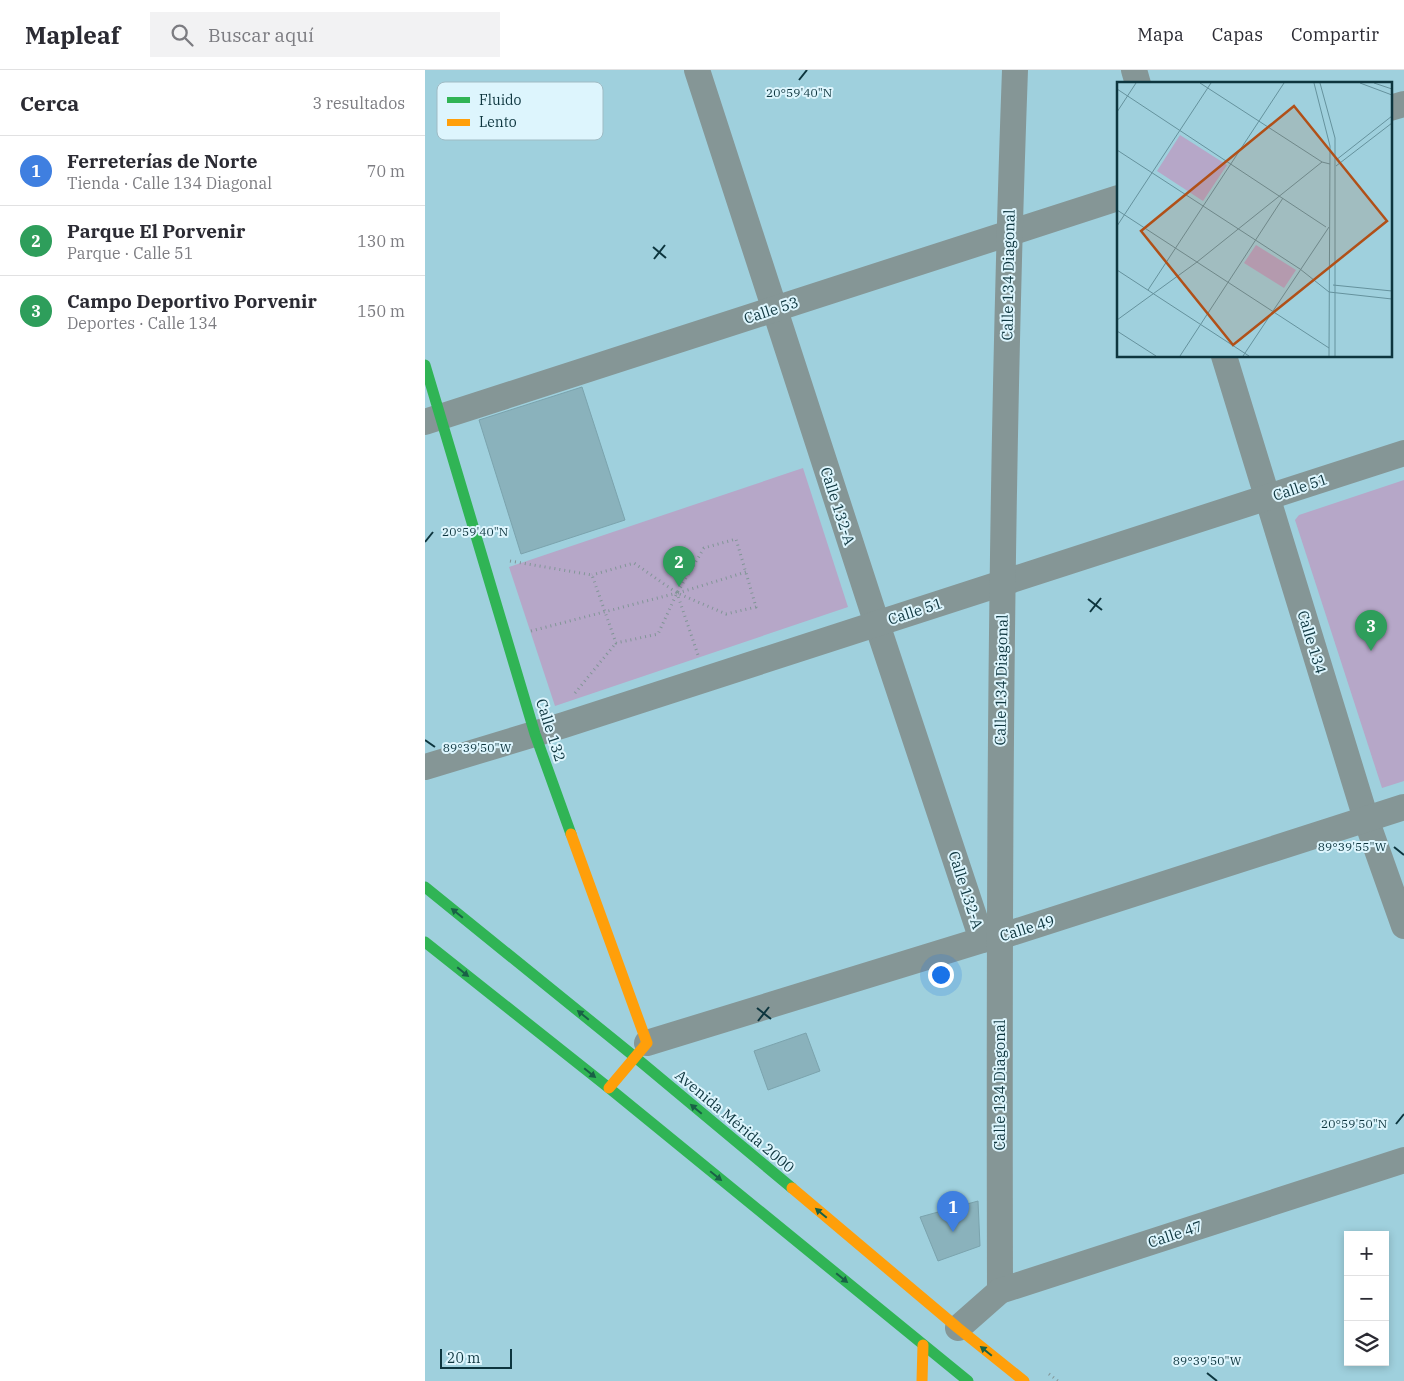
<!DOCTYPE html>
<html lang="es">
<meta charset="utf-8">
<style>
:root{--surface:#fff;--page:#f2f2f3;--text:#2b2b33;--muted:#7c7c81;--line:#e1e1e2;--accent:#406b76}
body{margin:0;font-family:"IBM Plex Serif",serif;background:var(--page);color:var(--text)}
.controls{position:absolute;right:15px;bottom:15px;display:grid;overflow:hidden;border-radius:0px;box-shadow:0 2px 8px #0003}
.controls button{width:45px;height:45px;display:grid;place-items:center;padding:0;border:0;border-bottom:1px solid var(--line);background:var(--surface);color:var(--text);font:25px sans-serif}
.scale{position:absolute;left:15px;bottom:12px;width:72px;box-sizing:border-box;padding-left:5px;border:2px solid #0d353e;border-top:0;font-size:14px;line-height:18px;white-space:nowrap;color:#0d353e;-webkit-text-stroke:4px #ddf5fd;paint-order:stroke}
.you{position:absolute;left:515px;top:904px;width:18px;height:18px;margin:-12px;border:4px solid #fff;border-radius:50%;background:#1a73e8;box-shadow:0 0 0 8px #1a73e833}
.badge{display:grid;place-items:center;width:32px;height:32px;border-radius:50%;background:var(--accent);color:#fff;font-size:16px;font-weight:700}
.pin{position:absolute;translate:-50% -41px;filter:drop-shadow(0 1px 2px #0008)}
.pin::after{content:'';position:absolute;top:26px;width:18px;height:15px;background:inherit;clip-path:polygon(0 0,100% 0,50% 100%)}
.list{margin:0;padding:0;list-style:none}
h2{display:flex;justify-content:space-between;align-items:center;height:65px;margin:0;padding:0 20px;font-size:21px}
h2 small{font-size:16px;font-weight:400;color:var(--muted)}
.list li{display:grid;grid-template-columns:32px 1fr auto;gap:15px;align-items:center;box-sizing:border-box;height:70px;padding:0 20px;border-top:1px solid var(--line)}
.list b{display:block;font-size:19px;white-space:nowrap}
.list p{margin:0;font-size:16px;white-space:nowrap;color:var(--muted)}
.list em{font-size:16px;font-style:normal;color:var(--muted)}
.icon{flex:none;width:28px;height:28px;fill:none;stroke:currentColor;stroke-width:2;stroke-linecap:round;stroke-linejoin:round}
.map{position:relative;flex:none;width:979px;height:1311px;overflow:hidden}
header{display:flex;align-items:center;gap:30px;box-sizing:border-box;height:70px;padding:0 25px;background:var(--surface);border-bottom:1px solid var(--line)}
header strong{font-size:24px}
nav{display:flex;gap:28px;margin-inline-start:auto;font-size:18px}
.search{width:350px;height:45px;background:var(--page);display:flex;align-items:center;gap:12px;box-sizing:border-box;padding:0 18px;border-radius:0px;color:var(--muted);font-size:19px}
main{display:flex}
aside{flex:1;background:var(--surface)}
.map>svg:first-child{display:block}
</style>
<header>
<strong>Mapleaf</strong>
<div class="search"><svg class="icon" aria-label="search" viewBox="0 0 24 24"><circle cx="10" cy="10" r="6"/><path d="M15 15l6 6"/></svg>Buscar aquí</div>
<nav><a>Mapa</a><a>Capas</a><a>Compartir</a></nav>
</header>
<main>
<aside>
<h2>Cerca<small>3 resultados</small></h2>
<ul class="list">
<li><span class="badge" style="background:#3f7fe0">1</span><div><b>Ferreterías de Norte</b><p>Tienda · Calle 134 Diagonal</p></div><em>70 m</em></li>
<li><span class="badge" style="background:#2e9e5b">2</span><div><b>Parque El Porvenir</b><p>Parque · Calle 51</p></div><em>130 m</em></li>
<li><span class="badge" style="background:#2e9e5b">3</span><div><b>Campo Deportivo Porvenir</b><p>Deportes · Calle 134</p></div><em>150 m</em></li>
</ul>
</aside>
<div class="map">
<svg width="979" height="1311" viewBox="0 0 979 1311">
<rect width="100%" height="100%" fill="#9fd0dd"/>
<g fill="#b6a7c8">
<polygon points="378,398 423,537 130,636 84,497"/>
<polygon points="979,410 979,711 957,718 870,450 874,445"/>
</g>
<g fill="#8ab2bc" stroke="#7ba3ad">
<polygon points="157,317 200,450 96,484 54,350"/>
<polygon points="381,963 395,1001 343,1020 329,981"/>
<polygon points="553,1131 555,1176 513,1191 495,1147"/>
</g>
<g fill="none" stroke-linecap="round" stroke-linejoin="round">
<g stroke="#829597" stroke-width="3" stroke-dasharray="1 4" stroke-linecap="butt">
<polyline points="85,491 167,505 191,573 233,564 252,523 279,478 311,469 331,537 301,544 252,523 209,493 167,505"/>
<polyline points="253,523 321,502"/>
<polyline points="106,561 252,523 273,585"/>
<polyline points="150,623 191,573"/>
<polyline points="624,1304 633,1311"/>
</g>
<g stroke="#859696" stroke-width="26">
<polyline points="272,0 452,554 557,870"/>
<polyline points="709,0 713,14"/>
<polyline points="965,38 979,34"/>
<polyline points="799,286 941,749 979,856"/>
<polyline points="0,352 693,128"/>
<polyline points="0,697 139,655 979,383"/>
<polyline points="222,973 557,870 574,867 979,737"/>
<path d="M575,1221C574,814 575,407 590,0"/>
<polyline points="533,1258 575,1221 979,1090"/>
</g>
<g stroke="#30b455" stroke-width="11">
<polyline points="0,295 110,664 146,764"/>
<polyline points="0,817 210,987 367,1118"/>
<polyline points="0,872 184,1018 543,1311"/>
</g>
<g stroke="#ff9f0a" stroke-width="11">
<polyline points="146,764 222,973 184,1018"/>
<polyline points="367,1118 533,1258 599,1311"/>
<polyline points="497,1311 498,1275"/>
</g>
</g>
<defs><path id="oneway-solid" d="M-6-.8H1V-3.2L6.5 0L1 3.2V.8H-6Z" transform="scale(1.25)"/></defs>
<g fill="#196146">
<use href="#oneway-solid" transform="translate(32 843) rotate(-141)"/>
<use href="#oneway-solid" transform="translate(38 902) rotate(39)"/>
<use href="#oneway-solid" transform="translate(158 945) rotate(-141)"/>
<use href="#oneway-solid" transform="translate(165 1003) rotate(39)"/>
<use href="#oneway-solid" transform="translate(271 1039) rotate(-140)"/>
<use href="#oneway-solid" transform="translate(291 1106) rotate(39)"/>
<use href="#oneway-solid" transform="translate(396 1143) rotate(-140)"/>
<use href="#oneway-solid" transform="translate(417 1208) rotate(39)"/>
<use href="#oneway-solid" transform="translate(561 1281) rotate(-141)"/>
</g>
<path fill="none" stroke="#0d353e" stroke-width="2" d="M374,10L382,0M228,177L241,188M229,189L240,175M0,472L8,462M663,529L677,540M665,542L676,528M0,670L10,677M969,777L979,785M332,938L346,949M333,951L344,937M971,1054L979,1044M782,1303L792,1311"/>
<g text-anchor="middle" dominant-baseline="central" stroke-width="4" stroke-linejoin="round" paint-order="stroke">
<g font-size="15" fill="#0d353e" stroke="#ddf5fd">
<text transform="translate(583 205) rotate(-89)">Calle 134 Diagonal</text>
<text transform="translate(346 240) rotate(-18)">Calle 53</text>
<text transform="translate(875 417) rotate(-18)">Calle 51</text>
<text transform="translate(413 436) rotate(72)">Calle 132-A</text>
<text transform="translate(490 541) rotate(-18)">Calle 51</text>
<text transform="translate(887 572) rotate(73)">Calle 134</text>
<text transform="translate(576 610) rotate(-89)">Calle 134 Diagonal</text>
<text transform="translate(126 660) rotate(72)">Calle 132</text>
<text transform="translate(541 820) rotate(72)">Calle 132-A</text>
<text transform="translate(602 858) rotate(-17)">Calle 49</text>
<text transform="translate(574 1015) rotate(-90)">Calle 134 Diagonal</text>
<text transform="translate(310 1051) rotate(40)">Avenida Mérida 2000</text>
<text transform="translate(750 1164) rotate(-18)">Calle 47</text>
</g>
</g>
<g transform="translate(692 12)">
<rect width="275" height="275" fill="#9fd0dd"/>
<path d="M63,53L110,83L86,119L40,89ZM139,163L179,188L167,206L127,181Z" fill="#b6a7c8"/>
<path fill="none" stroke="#65929d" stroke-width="1" d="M83,1L205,80L213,82M197,1L213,64L212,274M203,1L218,56V274M243,1L275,13M257,1L275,7M0,7L209,145M0,30L19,1M0,68L183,187L212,210L275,217M219,78L275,34M219,84L275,41M0,128L212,266M0,144L94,1M0,188L132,274M216,203L275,209M31,208L167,1M0,238L80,180L205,80M0,249L39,274M63,274L166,116M126,274L212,145"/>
<path fill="#b15018" fill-opacity="0.15" stroke="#b15018" stroke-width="2.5" d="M177,24L270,139L116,263L24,149Z"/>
<rect width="275" height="275" fill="none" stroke="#0d353e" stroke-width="2.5"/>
</g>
<rect x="12" y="12" width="166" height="58" rx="8" fill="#ddf5fd" stroke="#9fbbc4" stroke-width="1"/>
<rect x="22" y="27" width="23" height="6" fill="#30b455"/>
<rect x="22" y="49" width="23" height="7" fill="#ff9f0a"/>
<g font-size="14" fill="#0d353e">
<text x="54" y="35">Fluido</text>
<text x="54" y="57">Lento</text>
</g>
<g font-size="12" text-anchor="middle" fill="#0d353e" stroke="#ddf5fd" stroke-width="4" stroke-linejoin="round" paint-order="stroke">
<text x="374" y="27">20°59'40"N</text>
<text x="50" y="466">20°59'40"N</text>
<text x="52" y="682">89°39'50"W</text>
<text x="927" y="781">89°39'55"W</text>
<text x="929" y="1058">20°59'50"N</text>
<text x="782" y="1295">89°39'50"W</text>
</g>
</svg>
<div class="controls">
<button>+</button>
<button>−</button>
<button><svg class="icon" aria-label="layers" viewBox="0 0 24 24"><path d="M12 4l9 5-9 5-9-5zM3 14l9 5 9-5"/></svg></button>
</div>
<div class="scale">20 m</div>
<div class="you"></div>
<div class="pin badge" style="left:528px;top:1162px;background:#3f7fe0">1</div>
<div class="pin badge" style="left:254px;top:517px;background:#2e9e5b">2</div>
<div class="pin badge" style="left:946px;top:581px;background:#2e9e5b">3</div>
</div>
</main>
